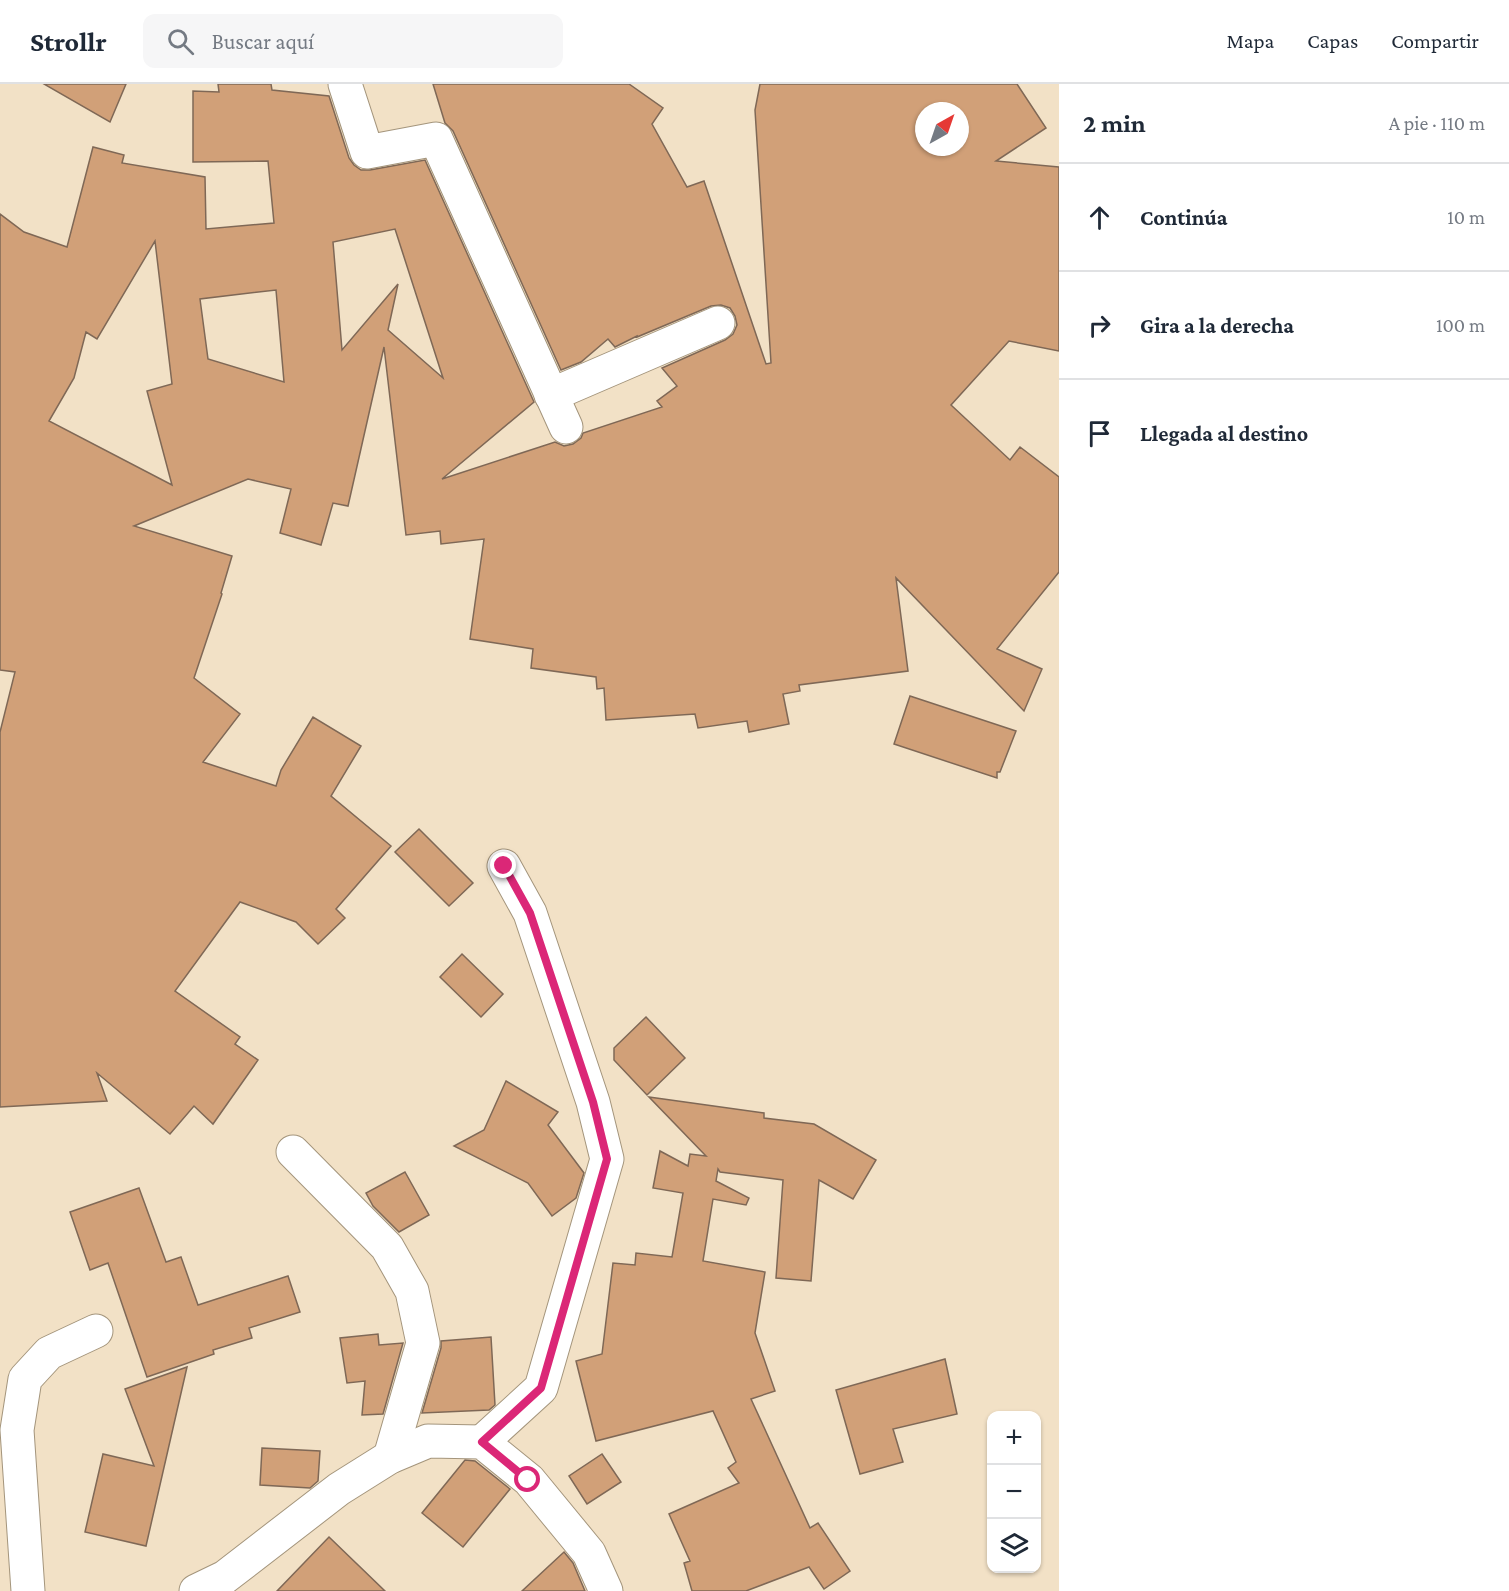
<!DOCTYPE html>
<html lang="es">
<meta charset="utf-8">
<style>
:root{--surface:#fff;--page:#f6f6f7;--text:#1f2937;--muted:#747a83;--line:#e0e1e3}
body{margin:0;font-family:"Crimson Pro",serif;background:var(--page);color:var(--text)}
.controls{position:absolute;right:18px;bottom:18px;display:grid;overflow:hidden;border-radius:12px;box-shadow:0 2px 4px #0004}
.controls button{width:54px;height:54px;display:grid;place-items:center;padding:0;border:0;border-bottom:2px solid var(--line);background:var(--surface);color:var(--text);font:30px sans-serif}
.compass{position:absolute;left:915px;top:18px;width:54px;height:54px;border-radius:50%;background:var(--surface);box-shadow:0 2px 4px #0004;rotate:40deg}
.stop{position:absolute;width:18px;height:18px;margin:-14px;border:4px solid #db2777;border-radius:50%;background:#fff}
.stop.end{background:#db2777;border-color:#fff;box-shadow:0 2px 6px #0008}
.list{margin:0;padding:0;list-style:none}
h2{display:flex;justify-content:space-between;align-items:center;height:78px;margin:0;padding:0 24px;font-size:26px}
h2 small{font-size:20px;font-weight:400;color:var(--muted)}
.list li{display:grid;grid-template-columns:39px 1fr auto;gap:18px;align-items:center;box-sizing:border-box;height:108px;padding:0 24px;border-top:2px solid var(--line)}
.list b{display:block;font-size:22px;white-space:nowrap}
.list em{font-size:20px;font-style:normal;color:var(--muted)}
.icon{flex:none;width:33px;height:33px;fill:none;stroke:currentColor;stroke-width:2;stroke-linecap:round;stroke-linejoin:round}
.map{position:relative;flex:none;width:1059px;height:1507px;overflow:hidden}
header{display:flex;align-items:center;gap:36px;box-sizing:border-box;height:84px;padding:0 30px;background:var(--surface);border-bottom:2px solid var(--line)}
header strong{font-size:28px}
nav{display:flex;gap:33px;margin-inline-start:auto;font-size:21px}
.search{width:420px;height:54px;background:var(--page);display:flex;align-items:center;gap:15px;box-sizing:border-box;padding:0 21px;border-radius:12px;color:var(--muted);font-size:22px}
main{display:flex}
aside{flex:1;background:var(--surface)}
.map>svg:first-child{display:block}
</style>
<header>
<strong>Strollr</strong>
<div class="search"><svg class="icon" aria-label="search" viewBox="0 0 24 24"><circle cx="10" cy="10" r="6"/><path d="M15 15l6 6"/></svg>Buscar aquí</div>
<nav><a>Mapa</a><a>Capas</a><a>Compartir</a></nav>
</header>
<main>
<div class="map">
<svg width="1059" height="1507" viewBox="0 0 1059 1507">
<rect width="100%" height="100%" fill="#f2e1c6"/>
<g fill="#d1a078" stroke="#7f6856" stroke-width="1.5" fill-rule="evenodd">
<polygon points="44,0 126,0 110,38"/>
<path d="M218,0H271L272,6L329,12L349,74L354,81L361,86H370L425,76L534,318L442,395L555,358L564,362L573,360L581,354L583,349L662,323L657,317L677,302L662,284L725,256L733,250L737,241L735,232L730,224L721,221L711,222L637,253V252L615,263L608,255L581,278L561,286L453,47L445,39L433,0H629L663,24L652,40L687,103L704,97L766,280L771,279L755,26L760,0H1017L1046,44L996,77L1059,83V267L1009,257L951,321L1010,376L1020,363L1059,393V488L997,565L1042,585L1024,627L896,494L908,587L799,601L800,607L783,610L789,640L749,648L747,637L698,644L695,630L606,636L604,604L597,605L596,593L531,584L533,565L470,555L484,455L441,460L440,447L406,451L384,263L348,422L333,419L321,461L280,449L291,405L248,395L134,442L232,472L221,509L222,510L194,594L240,630L203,678L276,702L281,686L313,633L361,662L331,712L391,762L336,825L345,834L318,860L296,838L240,818L175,907L240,953L235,960L258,976L213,1040L194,1022L170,1050L97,989L107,1017L0,1023V648L15,588L0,586V130L24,148L67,163L93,63L124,71L122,79L205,93L206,145L274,139L268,77L193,78V7L219,8ZM924,27H960V63H924ZM395,145L443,294L388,246L398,200L342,266L333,158ZM155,157L172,300L147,307L172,401L49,337L74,294L86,248L97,255ZM276,206L284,298L208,275L200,215Z"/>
<polygon points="910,612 1016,647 1000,688 997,688 997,694 894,660"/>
<polygon points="419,745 473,799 449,822 395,768"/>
<polygon points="462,870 503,910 481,933 440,893"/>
<polygon points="646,933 685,974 647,1011 614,976 614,964"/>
<polygon points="506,997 558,1028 548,1041 584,1089 576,1114 552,1132 528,1099 454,1062 484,1046"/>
<polygon points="649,1013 764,1029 764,1034 814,1040 876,1076 853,1115 819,1096 811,1197 776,1194 783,1096 720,1088 718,1085 716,1097 749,1114 746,1121 713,1115 703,1177 765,1188 755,1249 775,1307 751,1315 810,1444 818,1439 850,1487 824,1505 809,1483 746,1507 692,1507 684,1479 690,1477 669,1430 739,1399 728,1384 736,1378 713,1327 596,1357 576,1277 602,1270 613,1179 635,1181 636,1169 672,1173 683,1109 653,1104 660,1067 688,1082 690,1070 706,1072"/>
<polygon points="405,1088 429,1131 399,1148 373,1122 366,1109"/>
<polygon points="139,1104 166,1178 181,1173 198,1221 288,1192 300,1228 249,1244 252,1254 213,1266 214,1270 147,1293 108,1179 90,1186 70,1128"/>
<polygon points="378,1250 379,1261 403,1259 383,1330 362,1331 365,1297 347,1299 340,1254"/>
<polygon points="491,1253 495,1321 489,1326 422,1329 441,1264 441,1257"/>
<polygon points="945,1275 957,1330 893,1345 903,1378 860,1390 836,1306"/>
<polygon points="187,1283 146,1462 85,1448 103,1370 154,1382 125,1305"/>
<polygon points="262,1364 320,1367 318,1397 310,1404 260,1401"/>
<polygon points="602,1370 621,1398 587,1420 569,1392"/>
<polygon points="465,1376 475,1377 510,1405 463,1463 422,1429"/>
<polygon points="329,1453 385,1507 277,1507"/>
<polygon points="564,1468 573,1479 585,1507 522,1507"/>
</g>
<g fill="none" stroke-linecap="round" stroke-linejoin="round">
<g stroke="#a4957c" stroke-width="35">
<g id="street">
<polyline points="345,0 367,68 436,55 566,343"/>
<polyline points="551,311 718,239"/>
<polyline points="293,1068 387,1163 412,1207 423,1259 390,1373"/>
<polyline points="482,1358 541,1304 607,1075 593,1018 530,829 504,782"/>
<polyline points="28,1507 17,1346 25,1295 49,1269 96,1247"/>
<polyline points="196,1507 225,1493 339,1405 390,1373 428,1357 482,1358 529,1396 589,1469 606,1507"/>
</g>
</g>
<use href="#street" stroke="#fff" stroke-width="33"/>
</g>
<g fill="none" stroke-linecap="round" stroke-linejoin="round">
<polyline stroke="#db2777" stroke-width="8" points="504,782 530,829 593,1018 607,1075 541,1304 482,1358 528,1396"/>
</g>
</svg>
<div class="controls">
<button>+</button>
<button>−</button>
<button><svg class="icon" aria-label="layers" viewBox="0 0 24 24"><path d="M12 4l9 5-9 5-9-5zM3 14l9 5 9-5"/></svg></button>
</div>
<svg class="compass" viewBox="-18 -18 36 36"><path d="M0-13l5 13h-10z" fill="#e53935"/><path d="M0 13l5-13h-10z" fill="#747a83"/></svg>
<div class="stop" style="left:528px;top:1396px"></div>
<div class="stop end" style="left:504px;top:782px"></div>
</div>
<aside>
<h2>2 min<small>A pie · 110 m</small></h2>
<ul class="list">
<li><svg class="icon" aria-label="ahead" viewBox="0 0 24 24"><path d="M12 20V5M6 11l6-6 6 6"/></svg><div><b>Continúa</b></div><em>10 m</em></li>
<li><svg class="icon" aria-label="right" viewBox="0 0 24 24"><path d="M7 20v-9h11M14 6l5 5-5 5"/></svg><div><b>Gira a la derecha</b></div><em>100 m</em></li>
<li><svg class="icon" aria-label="arrive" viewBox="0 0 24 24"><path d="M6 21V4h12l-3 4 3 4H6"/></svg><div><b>Llegada al destino</b></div></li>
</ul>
</aside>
</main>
